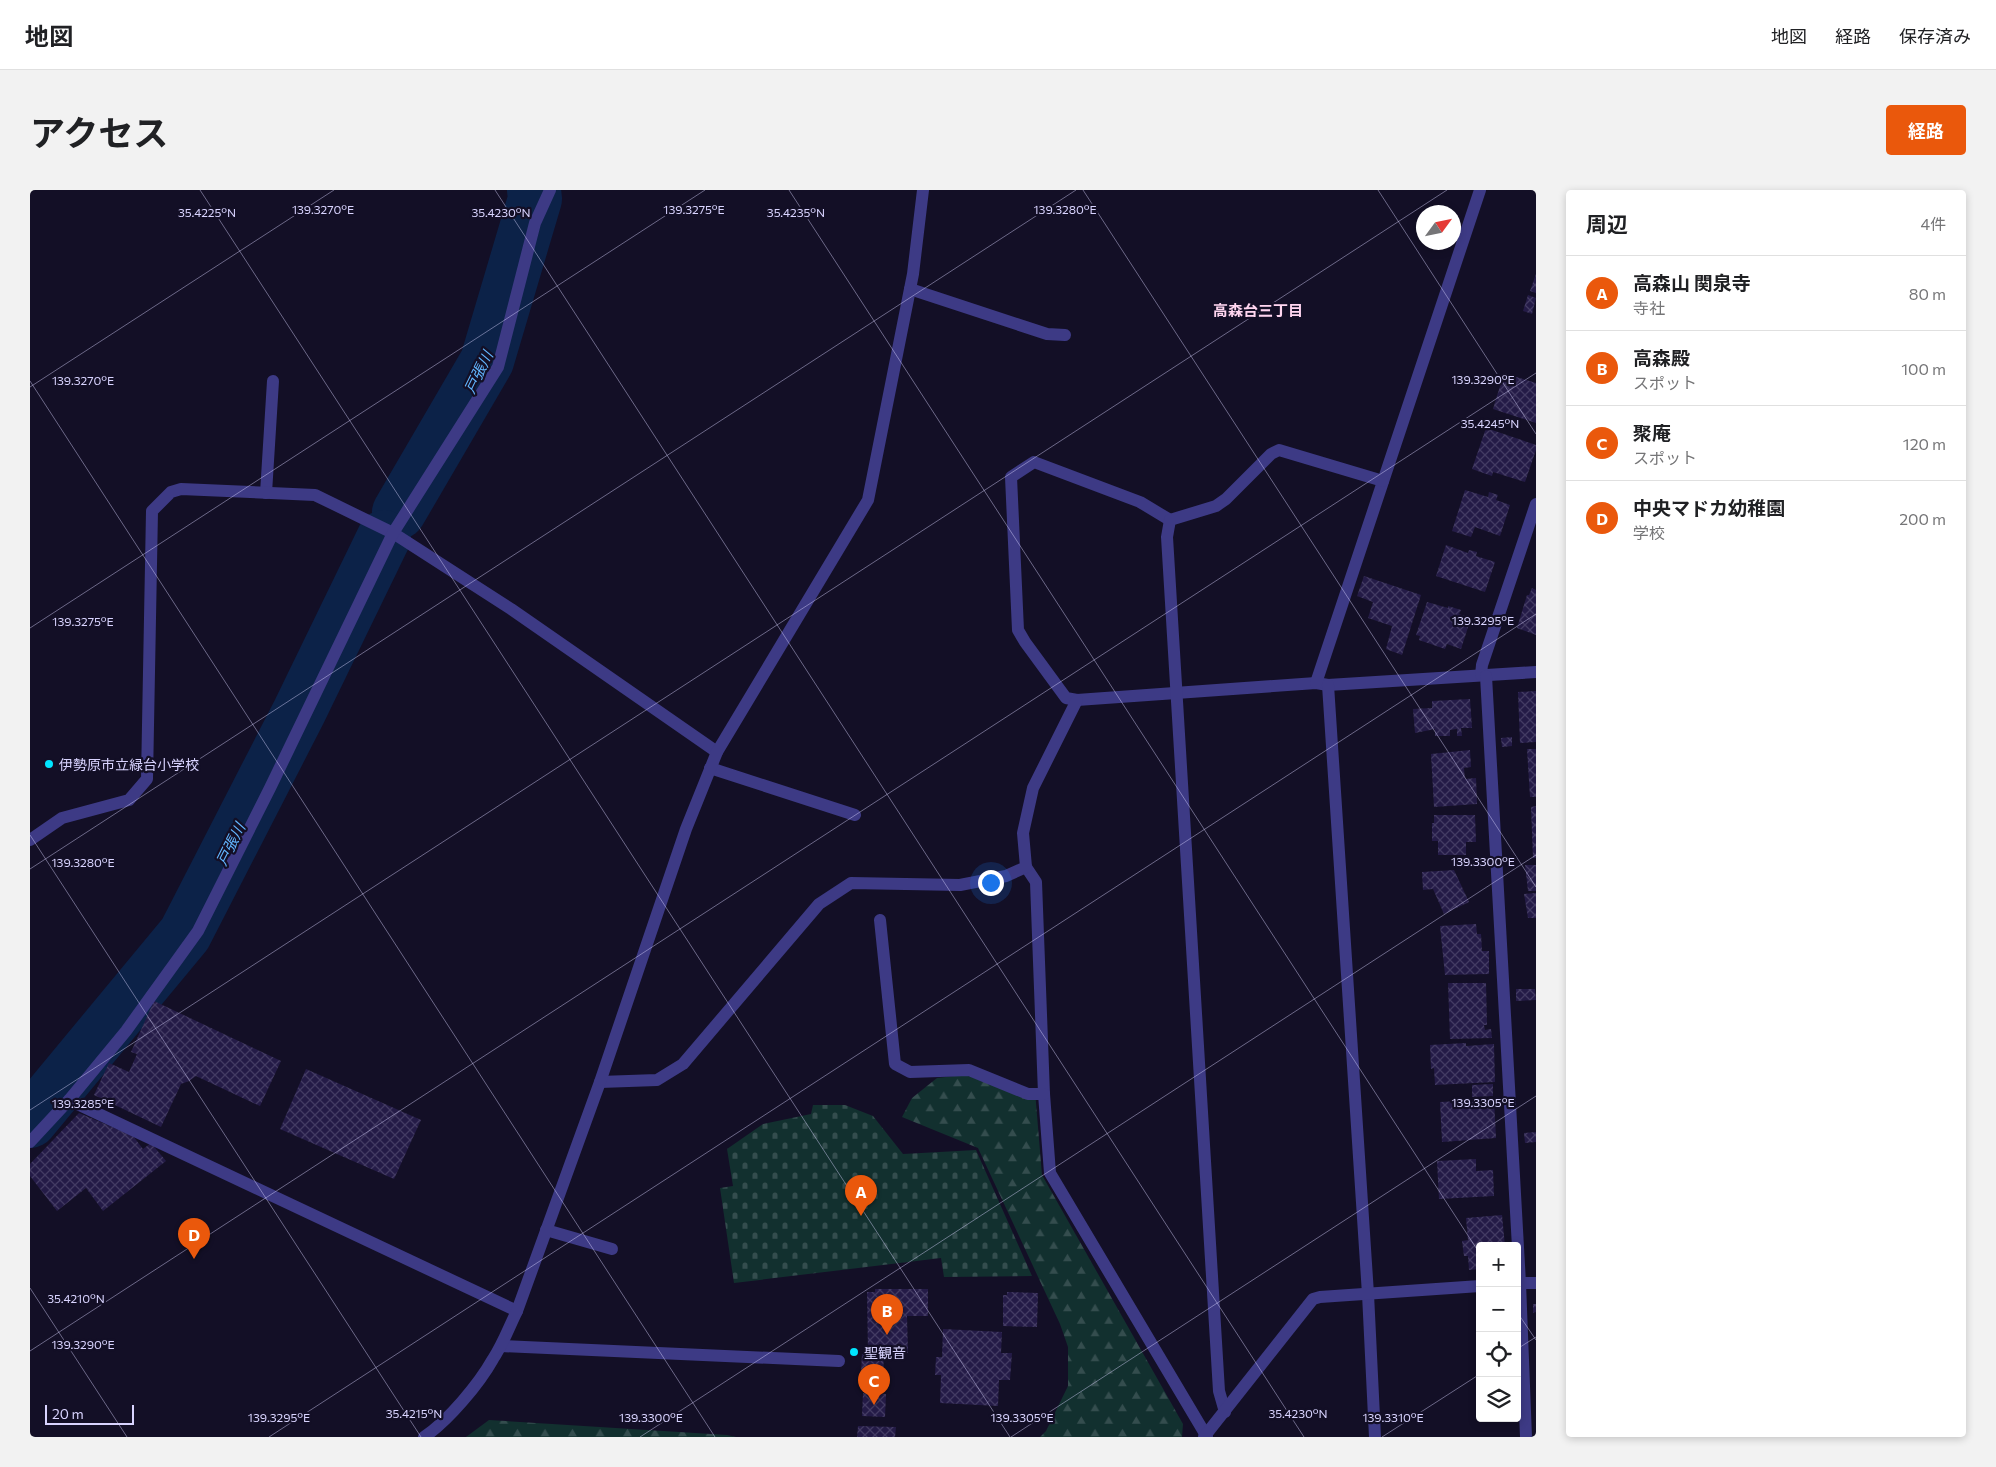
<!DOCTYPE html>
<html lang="ja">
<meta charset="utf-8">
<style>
:root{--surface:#fff;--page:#f2f2f2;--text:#202124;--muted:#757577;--line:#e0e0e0;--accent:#ea580c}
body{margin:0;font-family:Commissioner,"Noto Sans JP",sans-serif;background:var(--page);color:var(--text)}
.controls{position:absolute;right:15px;bottom:15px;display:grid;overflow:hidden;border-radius:5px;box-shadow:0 2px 8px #0003}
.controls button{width:45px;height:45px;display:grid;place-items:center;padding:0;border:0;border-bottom:1px solid var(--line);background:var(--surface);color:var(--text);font:25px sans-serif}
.compass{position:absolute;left:1386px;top:15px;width:45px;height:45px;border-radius:50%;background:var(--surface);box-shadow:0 2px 8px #0003;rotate:57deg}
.scale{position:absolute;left:15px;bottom:12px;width:89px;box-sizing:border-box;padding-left:5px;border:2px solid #d9d4ff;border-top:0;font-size:14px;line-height:18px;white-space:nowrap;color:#d9d4ff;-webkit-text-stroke:4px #130f26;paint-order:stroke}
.you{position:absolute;left:960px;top:692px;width:18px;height:18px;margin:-12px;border:4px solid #fff;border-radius:50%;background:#1a73e8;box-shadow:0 0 0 8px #1a73e833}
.badge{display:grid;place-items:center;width:32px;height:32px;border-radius:50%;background:var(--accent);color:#fff;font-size:16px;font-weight:700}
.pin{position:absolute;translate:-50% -41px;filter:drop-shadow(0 1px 2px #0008)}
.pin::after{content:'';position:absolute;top:26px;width:18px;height:15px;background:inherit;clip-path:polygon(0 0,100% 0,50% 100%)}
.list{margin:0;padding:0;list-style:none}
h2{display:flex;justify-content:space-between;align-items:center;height:65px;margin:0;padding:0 20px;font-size:21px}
h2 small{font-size:16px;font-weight:400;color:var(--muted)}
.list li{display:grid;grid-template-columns:32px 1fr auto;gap:15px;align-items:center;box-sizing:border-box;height:75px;padding:0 20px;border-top:1px solid var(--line)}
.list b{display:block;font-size:19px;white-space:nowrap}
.list p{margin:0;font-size:16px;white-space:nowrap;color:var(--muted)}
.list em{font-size:16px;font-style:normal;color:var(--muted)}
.icon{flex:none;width:28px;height:28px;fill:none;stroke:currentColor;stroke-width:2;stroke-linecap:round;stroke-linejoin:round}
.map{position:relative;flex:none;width:1506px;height:1247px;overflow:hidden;border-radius:5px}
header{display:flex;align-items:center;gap:30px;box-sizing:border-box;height:70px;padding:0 25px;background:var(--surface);border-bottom:1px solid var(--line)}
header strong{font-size:24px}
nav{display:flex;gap:28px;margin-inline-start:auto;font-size:18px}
.intro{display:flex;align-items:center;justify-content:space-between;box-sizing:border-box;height:120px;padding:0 30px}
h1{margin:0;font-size:35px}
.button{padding:12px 22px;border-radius:5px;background:var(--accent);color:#fff;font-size:18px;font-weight:700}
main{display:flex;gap:30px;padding:0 30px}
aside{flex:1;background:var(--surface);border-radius:5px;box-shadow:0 2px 8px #0003}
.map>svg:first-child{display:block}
</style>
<header>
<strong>地図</strong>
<nav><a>地図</a><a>経路</a><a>保存済み</a></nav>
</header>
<div class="intro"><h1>アクセス</h1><a class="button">経路</a></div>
<main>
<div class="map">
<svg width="1506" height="1247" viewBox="0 0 1506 1247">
<defs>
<pattern id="forest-firs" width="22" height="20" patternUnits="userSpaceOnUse" patternTransform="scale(1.25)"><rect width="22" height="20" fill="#12302f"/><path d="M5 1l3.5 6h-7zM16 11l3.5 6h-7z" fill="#344d4e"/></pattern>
<pattern id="cemetery-stones" width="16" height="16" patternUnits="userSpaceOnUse" patternTransform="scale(1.25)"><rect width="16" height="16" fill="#12302f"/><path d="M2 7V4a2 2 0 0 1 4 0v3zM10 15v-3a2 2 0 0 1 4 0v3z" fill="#344d4e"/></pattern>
<pattern id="building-cross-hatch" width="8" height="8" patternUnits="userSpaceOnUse" patternTransform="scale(1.25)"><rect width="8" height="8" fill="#241b47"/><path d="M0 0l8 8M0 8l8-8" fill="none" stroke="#433b63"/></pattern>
</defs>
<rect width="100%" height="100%" fill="#130f26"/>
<g fill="url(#forest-firs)">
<polygon points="933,885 1005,901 1012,985 1153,1234 1152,1247 1010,1247 1016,1241 1038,1196 1038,1157 1030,1134 948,958 872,927 882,908 907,888"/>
<polygon points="459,1230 697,1245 706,1247 436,1247"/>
</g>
<polygon fill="url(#cemetery-stones)" points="783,915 815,915 843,926 873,964 946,960 1002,1086 914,1087 911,1068 704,1093 690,998 703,996 697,959 733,934 781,924"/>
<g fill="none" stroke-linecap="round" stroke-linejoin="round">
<g stroke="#0c2248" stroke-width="54">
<polyline points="369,322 457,171 505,9 504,0"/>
<polyline points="0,931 155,744 269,522 354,347"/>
</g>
</g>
<g fill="url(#building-cross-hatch)">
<polygon points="1506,84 1506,103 1500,101"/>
<polygon points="1498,105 1506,108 1502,124 1493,121"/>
<polygon points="1474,183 1506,193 1506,233 1463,219"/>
<polygon points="1456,238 1506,255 1506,260 1495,292 1463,282 1462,286 1442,279"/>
<polygon points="1435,300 1458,307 1459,302 1468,305 1466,310 1480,315 1470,346 1445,337 1441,347 1422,341"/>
<polygon points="1416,355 1438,363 1439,360 1447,362 1446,366 1465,372 1455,402 1406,386"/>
<polygon points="1334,386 1391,405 1372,465 1356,459 1362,436 1338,428 1343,412 1327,406"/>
<polygon points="1502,398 1506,400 1506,445 1487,438 1497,405 1499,405"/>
<polygon points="1397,412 1418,418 1418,416 1431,420 1429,424 1441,428 1431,459 1417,454 1415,459 1389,450 1390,446 1386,445"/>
<polygon points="1506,501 1506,552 1490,553 1488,502"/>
<polygon points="1440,509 1442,538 1431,538 1432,546 1427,546 1427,539 1420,540 1420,546 1405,546 1405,539 1385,543 1383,519 1402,518 1402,511"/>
<polygon points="1482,547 1482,556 1472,557 1471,548"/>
<polygon points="1497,559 1506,559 1506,607 1500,607"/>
<polygon points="1440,560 1441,577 1434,578 1435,589 1446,588 1447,614 1404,617 1401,564"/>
<polygon points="1506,616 1506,668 1503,668 1501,617"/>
<polygon points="1404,625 1445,625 1446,652 1436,652 1436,665 1408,665 1408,651 1402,651 1402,633 1404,633"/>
<polygon points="1495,675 1506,675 1506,701 1498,701"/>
<polygon points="1424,680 1439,712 1414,724 1403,699 1393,700 1392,682"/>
<polygon points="1506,703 1506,728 1498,728 1494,704"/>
<polygon points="1446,734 1447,744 1451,744 1452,761 1459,761 1459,784 1415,785 1410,736"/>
<polygon points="1418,793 1456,793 1457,835 1454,835 1455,840 1461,839 1462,848 1420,849"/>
<polygon points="1486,799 1505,799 1506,810 1486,811"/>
<polygon points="124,811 251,871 230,916 166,886 159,891 151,894 131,937 64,905 79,873 99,882 107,864 101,862"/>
<polygon points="1436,853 1436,856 1464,854 1465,892 1405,895 1404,878 1401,879 1400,855"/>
<polygon points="276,879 391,930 364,989 250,939"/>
<polygon points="1463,894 1463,906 1442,907 1442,895"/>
<polygon points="1464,909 1466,948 1412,952 1410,912"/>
<polygon points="49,923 103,946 113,959 121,953 136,971 73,1021 56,998 27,1021 0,986 0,974"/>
<polygon points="1506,942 1506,952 1495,953 1494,943"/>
<polygon points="1446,969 1446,981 1463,980 1464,1006 1409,1009 1407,971"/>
<polygon points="1472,1025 1475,1056 1450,1056 1450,1079 1439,1080 1438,1066 1434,1066 1432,1051 1438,1050 1436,1028"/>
<polygon points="845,1099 898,1099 898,1126 877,1126 878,1163 843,1164 854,1165 853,1183 831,1182 832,1164 838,1164 837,1102 845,1102"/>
<polygon points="977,1102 1008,1103 1007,1137 973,1136 973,1105 977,1105"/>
<polygon points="1503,1114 1506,1114 1506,1122 1503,1123"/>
<polygon points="913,1139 972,1142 971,1163 982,1163 980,1190 969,1190 968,1216 910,1213 911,1185 905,1185 906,1167 912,1167"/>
<polygon points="833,1203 856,1204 855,1227 832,1226"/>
<polygon points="828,1236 866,1237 865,1247 827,1247"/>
</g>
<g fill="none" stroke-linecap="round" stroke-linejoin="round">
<g stroke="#3d3a85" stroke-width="12">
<polyline points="880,99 1017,144 1035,145"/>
<polyline points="236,303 243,191"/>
<polyline points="1140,330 1110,312 1004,272 981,287 988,440 995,452 1036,508 1047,510 1286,493 1298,495 1506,482"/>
<polyline points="1451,485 1452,475 1506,314"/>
<polyline points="1456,486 1490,1093 1496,1247"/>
<polyline points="1286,493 1450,0"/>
<polyline points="1298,495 1338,1104 1345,1247"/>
<polyline points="680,578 825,625"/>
<polyline points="0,650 32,628 99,610 117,589 122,321 141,302 151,299 285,305 363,343 481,419 687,562"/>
<polyline points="996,677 1006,692 1014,904 1020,983 1177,1247"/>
<polyline points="850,730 865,874 880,882 939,880 998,904 1014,904"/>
<polyline points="570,892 627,890 653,874 789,714 821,693 930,695 976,686 996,677 993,643 1003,598 1047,510"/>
<polyline points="39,910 487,1121"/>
<polyline points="0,952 39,910 96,841 168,741 240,598 363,343 468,177 505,33 520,0"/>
<polyline points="516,1040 582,1059"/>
<polyline points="1487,1093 1506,1093"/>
<polyline points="471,1156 809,1171"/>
<polyline points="1195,1222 1189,1201 1137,347 1140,330 1186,316 1196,309 1241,264 1249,260 1353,291"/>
<path d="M394,1247C418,1231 449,1194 463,1169C473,1154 479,1137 487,1121L570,892L656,639L687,562L838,310L883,84L893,0"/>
<polyline points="1174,1247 1283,1109 1290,1107 1450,1096"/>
</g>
</g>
<path fill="none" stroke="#d9d4ff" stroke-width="1" stroke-opacity="0.45" d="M170,0L980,1247M465,0L1274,1247M759,0L1450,1064M1053,0L1506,697M1348,0L1506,244M0,191L685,1247M0,197L304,0M0,438L675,0M0,645L391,1247M0,679L1046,0M0,920L1417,0M0,1098L97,1247M1487,1122L1506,1150M1487,1159L1506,1147M0,1161L1506,183M239,1247L1506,424M610,1247L1506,665M981,1247L1506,906M1352,1247L1450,1184"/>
<g fill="#00e5ff" stroke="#130f26" stroke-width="2">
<circle cx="19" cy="574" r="5"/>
<circle cx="824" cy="1162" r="5"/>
</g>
<g text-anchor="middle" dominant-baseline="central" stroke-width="4.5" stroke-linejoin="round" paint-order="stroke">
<g font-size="14" fill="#d9d4ff" stroke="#130f26" text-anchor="start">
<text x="29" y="574">伊勢原市立緑台小学校</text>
<text x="834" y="1162">聖観音</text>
</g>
<g font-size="15" font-weight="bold" fill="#ffd6f0" stroke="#130f26">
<text x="1228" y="120">高森台三丁目</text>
</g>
<g font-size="15" font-style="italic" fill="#62b6ff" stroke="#130f26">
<text transform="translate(448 182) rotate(-64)">戸張川</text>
<text transform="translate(200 654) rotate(-63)">戸張川</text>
</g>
</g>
<g font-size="12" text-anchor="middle" fill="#d9d4ff" stroke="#130f26" stroke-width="4.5" stroke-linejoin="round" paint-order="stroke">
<text x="293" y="24">139.3270°E</text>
<text x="664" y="24">139.3275°E</text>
<text x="1035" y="24">139.3280°E</text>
<text x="177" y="27">35.4225°N</text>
<text x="471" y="27">35.4230°N</text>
<text x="766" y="27">35.4235°N</text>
<text x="1453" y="194">139.3290°E</text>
<text x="53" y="195">139.3270°E</text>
<text x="1460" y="238">35.4245°N</text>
<text x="1453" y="435">139.3295°E</text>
<text x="53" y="436">139.3275°E</text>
<text x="1453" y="676">139.3300°E</text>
<text x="53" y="677">139.3280°E</text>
<text x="1453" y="917">139.3305°E</text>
<text x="53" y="918">139.3285°E</text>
<text x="46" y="1113">35.4210°N</text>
<text x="53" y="1159">139.3290°E</text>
<text x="384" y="1228">35.4215°N</text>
<text x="1268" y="1228">35.4230°N</text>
<text x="249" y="1232">139.3295°E</text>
<text x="621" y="1232">139.3300°E</text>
<text x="992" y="1232">139.3305°E</text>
<text x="1363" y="1232">139.3310°E</text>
</g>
</svg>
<div class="controls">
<button>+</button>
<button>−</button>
<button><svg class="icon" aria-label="locate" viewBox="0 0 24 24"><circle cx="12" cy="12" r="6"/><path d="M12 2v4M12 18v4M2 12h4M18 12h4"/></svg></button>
<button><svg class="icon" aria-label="layers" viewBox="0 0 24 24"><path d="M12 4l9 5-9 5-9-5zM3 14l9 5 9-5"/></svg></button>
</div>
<svg class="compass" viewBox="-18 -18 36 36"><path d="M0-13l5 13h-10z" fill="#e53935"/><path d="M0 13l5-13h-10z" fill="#757577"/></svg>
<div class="scale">20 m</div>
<div class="you"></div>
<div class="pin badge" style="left:831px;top:1026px">A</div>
<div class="pin badge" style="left:857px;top:1145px">B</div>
<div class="pin badge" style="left:844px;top:1215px">C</div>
<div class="pin badge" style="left:164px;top:1069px">D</div>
</div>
<aside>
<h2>周辺<small>4件</small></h2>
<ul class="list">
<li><span class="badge">A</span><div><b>高森山 関泉寺</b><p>寺社</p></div><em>80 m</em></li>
<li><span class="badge">B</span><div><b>高森殿</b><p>スポット</p></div><em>100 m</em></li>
<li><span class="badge">C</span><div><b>聚庵</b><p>スポット</p></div><em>120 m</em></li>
<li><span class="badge">D</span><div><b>中央マドカ幼稚園</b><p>学校</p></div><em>200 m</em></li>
</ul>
</aside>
</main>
